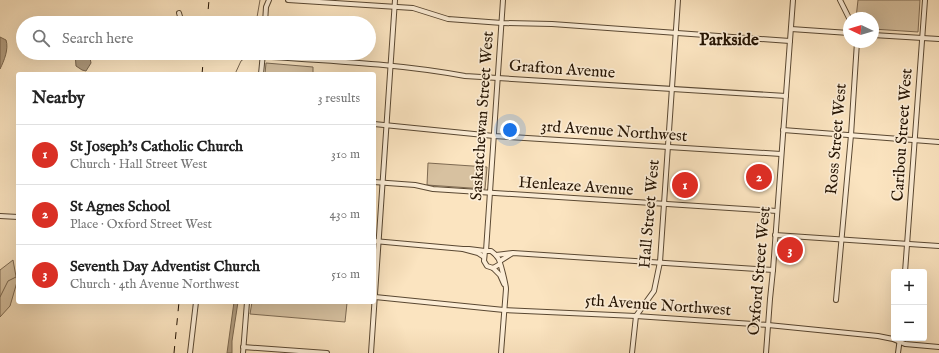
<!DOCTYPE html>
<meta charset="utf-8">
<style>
:root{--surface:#fff;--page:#f2f2f2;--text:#222;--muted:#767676;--line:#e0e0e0;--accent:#d93025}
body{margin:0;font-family:"IM FELL English",serif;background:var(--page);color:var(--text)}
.controls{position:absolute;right:12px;bottom:12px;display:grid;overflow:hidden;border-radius:4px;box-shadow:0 4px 16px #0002}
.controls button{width:36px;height:36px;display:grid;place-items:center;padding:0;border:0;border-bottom:1px solid var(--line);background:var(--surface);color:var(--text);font:20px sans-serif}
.compass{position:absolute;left:843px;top:12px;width:36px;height:36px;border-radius:50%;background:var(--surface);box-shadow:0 4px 16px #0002;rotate:274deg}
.you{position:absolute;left:510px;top:130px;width:14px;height:14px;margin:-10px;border:3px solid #fff;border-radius:50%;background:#1a73e8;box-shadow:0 0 0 6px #1a73e833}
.badge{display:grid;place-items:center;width:26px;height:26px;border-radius:50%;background:var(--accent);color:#fff;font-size:13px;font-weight:700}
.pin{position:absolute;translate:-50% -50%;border:2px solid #fff;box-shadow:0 1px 4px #0006}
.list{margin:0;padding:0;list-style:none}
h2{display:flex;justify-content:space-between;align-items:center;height:52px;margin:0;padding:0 16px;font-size:17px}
h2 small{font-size:13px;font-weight:400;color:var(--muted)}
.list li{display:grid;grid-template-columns:26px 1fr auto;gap:12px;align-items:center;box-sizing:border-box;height:60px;padding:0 16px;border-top:1px solid var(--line)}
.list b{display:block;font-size:15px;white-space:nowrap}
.list p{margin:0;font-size:13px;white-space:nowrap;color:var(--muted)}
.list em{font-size:13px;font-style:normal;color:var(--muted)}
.icon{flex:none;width:22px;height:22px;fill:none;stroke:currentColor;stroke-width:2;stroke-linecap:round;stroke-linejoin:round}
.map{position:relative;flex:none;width:939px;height:353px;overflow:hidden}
.search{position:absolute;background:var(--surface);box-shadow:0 4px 16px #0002;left:16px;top:16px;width:360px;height:44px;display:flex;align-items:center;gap:10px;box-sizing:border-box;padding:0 14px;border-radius:22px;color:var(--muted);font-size:15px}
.panel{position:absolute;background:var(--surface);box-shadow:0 4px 16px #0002;left:16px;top:72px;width:360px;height:232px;border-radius:4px}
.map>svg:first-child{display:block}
</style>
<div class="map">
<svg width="939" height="353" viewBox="0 0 939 353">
<rect width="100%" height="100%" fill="#fbe4c0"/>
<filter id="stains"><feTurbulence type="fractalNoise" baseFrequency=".005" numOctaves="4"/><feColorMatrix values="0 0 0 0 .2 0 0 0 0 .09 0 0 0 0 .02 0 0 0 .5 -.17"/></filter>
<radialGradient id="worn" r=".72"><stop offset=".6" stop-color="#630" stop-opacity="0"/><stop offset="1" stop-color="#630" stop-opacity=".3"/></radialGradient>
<g fill="#d7c1a0" stroke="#7e6a52">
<polygon points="858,0 920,0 918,32 873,29 873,18 856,18"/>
<polygon points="266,63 313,67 313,74 265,74"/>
<polygon points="428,163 487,167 485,189 427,185"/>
<polygon points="13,260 17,282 10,306 0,317 0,270"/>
<polygon points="252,302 354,302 347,303 345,322 250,314"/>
</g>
<g fill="#b29d80" stroke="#7a664e">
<path d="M0,37L6,40C9,49 4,61 0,69Z"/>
<polygon points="75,53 89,53 91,63 86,71 82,70 76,66"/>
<polygon points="234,302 238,302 232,341 232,353 227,353"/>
</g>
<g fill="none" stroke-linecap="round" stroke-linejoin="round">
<g stroke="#7a664e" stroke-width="1">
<polyline points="256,23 260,0"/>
<polyline points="235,74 241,61 245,58"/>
<polyline points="0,297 8,281 18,276"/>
</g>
<g stroke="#5a4832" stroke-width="6">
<g id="minor">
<polyline points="288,0 413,8 448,19 502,23 552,24 790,41"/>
<polyline points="840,0 849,18"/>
<polyline points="179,13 182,23"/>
<polyline points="265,23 266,7 269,0"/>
<polyline points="791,29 849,33"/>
<polyline points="848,33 849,20"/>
<polyline points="873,35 939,39"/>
<path d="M217,53C300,60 383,61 465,76L786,96"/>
<polyline points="261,74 263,53"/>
<polyline points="374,124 494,136 781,154"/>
<polyline points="783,130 939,142"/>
<polyline points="374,182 415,185 433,189 777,211"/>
<polyline points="0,216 18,217"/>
<polyline points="775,235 939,246"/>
<polyline points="374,241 463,249 469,249 485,251"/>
<polyline points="463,249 478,253 484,257"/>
<polyline points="486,251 503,0"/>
<polyline points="496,255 513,253 773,270"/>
<polyline points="500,261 511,254"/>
<path d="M500,264L493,268L487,266L484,261L485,251H491C494,253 496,255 498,258C500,260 506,285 506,289L501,353"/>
<polyline points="493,268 500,275 504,284"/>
<polyline points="905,272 925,0"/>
<polyline points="375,297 504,310 636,316 768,325 878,336 893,339 905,344 939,347"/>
<polyline points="836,300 851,135 857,42"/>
<polyline points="243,347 327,353"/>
<polyline points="190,353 196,302"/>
<polyline points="243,353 247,302"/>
<polyline points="371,353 395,0"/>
<polyline points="632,353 636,316 654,291 660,262 678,0"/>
<polyline points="766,353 770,299 773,270 793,0"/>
<polyline points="898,353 900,338"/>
</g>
</g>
<use href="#minor" stroke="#fcedd6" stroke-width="4"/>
<g stroke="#251403" stroke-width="1" stroke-dasharray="7 7" stroke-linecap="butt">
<polyline points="207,23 209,0"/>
<polyline points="202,74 204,53"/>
<polyline points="174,353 179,302"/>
</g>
</g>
<g text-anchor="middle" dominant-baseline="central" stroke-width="3.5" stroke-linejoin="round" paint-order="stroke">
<g font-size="16" fill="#251403" stroke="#fcedd6">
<text transform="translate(562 70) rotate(4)">Grafton Avenue</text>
<text transform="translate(483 116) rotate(-86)">Saskatchewan Street West</text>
<text transform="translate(614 132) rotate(4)">3rd Avenue Northwest</text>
<text transform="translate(903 135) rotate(-86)">Caribou Street West</text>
<text transform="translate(837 139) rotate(-85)">Ross Street West</text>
<text transform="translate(576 187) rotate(4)">Henleaze Avenue</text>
<text transform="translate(650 214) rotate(-85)">Hall Street West</text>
<text transform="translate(760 271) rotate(-85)">Oxford Street West</text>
<text transform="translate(658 306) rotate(4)">5th Avenue Northwest</text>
</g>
<g font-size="17" font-weight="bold" fill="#251403" stroke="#fcedd6">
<text x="729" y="40">Parkside</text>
</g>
</g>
<rect width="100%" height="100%" filter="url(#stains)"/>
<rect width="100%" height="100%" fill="url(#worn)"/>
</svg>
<div class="controls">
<button>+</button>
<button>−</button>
</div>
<svg class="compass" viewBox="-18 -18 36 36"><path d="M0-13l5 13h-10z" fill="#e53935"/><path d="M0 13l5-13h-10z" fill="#767676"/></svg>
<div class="you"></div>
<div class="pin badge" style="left:685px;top:185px">1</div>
<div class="pin badge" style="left:759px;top:177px">2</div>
<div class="pin badge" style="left:790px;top:250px">3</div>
<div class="search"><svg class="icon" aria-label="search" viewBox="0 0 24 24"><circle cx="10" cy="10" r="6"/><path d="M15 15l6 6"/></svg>Search here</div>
<section class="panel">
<h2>Nearby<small>3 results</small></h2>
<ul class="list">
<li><span class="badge">1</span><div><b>St Joseph's Catholic Church</b><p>Church · Hall Street West</p></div><em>310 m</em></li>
<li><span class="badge">2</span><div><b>St Agnes School</b><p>Place · Oxford Street West</p></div><em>430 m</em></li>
<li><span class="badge">3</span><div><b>Seventh Day Adventist Church</b><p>Church · 4th Avenue Northwest</p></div><em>510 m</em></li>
</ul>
</section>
</div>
